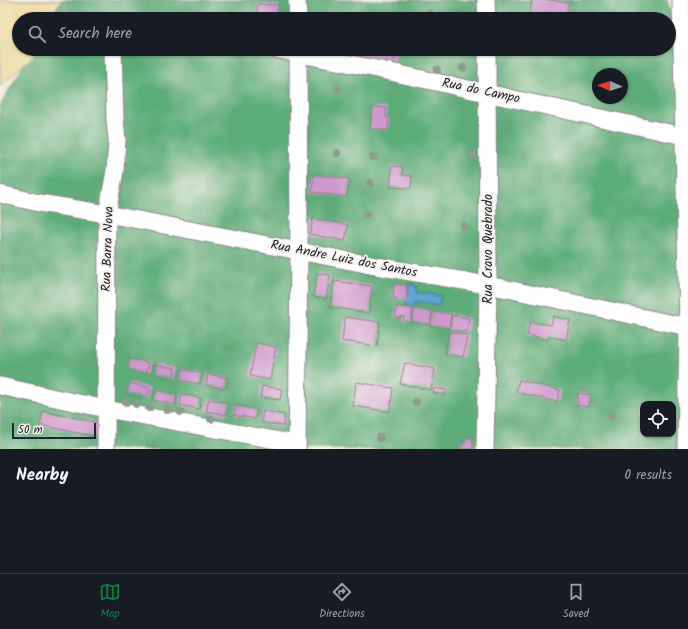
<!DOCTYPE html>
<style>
:root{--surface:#171b24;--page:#242831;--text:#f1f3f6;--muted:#9ea1a6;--line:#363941;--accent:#0b8043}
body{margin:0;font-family:Kalam,sans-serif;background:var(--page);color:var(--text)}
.controls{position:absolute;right:12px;bottom:12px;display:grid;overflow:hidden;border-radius:8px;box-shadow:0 1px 3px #0004}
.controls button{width:36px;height:36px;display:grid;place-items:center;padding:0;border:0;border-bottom:1px solid var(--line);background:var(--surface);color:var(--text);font:20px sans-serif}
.compass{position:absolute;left:592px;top:68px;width:36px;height:36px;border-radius:50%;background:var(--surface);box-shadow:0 1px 3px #0004;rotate:273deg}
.scale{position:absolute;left:12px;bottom:10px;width:84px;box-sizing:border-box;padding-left:4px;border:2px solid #22223b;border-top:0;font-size:11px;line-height:14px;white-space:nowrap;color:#22223b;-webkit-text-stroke:3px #f7f3e8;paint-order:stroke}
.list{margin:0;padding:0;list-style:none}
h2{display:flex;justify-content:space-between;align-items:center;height:52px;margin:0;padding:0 16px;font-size:17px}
h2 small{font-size:13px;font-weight:400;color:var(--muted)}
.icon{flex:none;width:22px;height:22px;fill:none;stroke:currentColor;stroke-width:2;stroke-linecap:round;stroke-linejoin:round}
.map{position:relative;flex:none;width:688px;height:449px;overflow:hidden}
.search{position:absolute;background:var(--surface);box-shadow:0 1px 3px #0004;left:12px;right:12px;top:12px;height:44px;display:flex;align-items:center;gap:10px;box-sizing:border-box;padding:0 14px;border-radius:22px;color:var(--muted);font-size:15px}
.sheet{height:124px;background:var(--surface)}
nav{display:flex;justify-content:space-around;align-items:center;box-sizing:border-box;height:56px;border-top:1px solid var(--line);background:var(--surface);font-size:11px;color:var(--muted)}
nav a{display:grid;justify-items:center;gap:2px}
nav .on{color:var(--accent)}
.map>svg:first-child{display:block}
</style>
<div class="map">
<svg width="688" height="449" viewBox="0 0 688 449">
<rect width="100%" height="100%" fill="#f7f3e8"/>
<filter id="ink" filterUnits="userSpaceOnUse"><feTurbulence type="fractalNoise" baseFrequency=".025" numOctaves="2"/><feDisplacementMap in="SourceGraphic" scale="8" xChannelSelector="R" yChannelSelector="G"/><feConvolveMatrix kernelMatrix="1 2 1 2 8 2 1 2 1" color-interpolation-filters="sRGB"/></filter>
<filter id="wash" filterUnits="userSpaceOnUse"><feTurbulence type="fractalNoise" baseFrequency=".012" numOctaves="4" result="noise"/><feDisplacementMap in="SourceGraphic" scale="16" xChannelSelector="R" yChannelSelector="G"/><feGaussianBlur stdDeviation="0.9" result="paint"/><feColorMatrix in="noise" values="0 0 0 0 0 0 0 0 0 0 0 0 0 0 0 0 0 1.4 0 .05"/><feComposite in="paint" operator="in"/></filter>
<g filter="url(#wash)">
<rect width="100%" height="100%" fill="#f2e8d1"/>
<path fill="#5cac78" stroke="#3f675a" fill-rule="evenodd" d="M62,0H667L688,75V449H0V106L33,49H669V19H51ZM598,74H622V98H598ZM643,404H673V434H643Z"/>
<polygon fill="#eeda9e" stroke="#887e6c" points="0,0 62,0 48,19 19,19 19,49 36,49 33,56 0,86"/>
<polygon fill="#61a5d6" stroke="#426488" points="409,284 417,286 416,292 441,296 439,305 416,301 415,306 406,304"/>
<g id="blocks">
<g fill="#d195d0">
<polygon points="532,0 551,0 568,3 566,19 529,19"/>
<polygon points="257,4 279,5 278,19 257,19"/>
<polygon points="349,49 397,49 394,63 348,55"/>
<polygon points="372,107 386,108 386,117 389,118 388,130 370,129"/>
<polygon points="392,166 403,167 402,175 412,176 411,188 390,187"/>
<polygon points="314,174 350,179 347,197 312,192"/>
<polygon points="313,218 348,225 345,241 310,234"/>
<polygon points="317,273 330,275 326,299 313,297"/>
<polygon points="334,281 372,286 369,313 330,307"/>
<polygon points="394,284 408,285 407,299 393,298"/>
<polygon points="397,306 413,308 411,323 404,321 404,317 401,316 401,318 395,318"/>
<polygon points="414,308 432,311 430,325 412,322"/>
<polygon points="433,312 451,314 449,329 430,326"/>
<polygon points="452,315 469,318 467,332 449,330"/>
<polygon points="553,316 570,320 566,340 549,336 548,340 527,335 530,322 551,325"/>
<polygon points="345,317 380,322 377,346 342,341"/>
<polygon points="449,332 467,335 463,357 445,354"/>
<polygon points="256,343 276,347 270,380 250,376"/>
<polygon points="130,358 149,363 146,374 127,369"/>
<polygon points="405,363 435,369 431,390 400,384"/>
<polygon points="154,364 175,368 173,379 152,374"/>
<polygon points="182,369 202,373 200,384 180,380"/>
<polygon points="208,374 228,378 226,389 206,385"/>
<polygon points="519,380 560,390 557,402 516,392"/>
<polygon points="356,382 393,388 390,412 353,406"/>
<polygon points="129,383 150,388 147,399 126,394"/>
<polygon points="262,386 282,389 280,400 260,397"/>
<polygon points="434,388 446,390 445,395 433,393"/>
<polygon points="156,390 177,395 175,405 153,400"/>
<polygon points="578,393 591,395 589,407 577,405"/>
<polygon points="182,394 201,398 199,409 180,405"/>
<polygon points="209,399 229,403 226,415 206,411"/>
<polygon points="236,405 257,410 255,419 234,415"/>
<polygon points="43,411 104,424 101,438 40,425"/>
<polygon points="263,411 285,415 283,426 261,422"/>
<polygon points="467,436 473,436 473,449 462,449 462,441 467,441"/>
</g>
</g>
</g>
<g filter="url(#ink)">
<use href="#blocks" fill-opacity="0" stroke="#8a8586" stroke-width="1"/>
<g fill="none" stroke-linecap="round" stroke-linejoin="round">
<g stroke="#8a8586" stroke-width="19">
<g id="minor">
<polyline points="297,0 298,19"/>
<polyline points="486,0 487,19"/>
<polyline points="681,0 688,327 686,449"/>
<polyline points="274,49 372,68 688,137"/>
<polyline points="0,194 39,203 107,214 376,266 488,285 688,327"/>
<polyline points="0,386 106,409 297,444"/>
<polyline points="106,449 107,214 115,171 117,140 115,120 113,49"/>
<polyline points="297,449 299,251 298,49"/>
<polyline points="485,449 488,285 487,49"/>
</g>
</g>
<use href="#minor" stroke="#fff" stroke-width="17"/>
</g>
<g fill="#8e9b8e">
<circle cx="429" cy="13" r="4"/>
<circle cx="463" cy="68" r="4"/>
<circle cx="437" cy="70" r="4"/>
<circle cx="338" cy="89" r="4"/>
<circle cx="337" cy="153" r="4"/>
<circle cx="473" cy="155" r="4"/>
<circle cx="373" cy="157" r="4"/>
<circle cx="370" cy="183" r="4"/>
<circle cx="366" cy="214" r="4"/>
<circle cx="464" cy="226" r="4"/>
<circle cx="126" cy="402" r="4"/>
<circle cx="416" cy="402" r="4"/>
<circle cx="136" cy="404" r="4"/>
<circle cx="149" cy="408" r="4"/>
<circle cx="167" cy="410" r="4"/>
<circle cx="181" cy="412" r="4"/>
<circle cx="611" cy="416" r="4"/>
<circle cx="211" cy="419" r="4"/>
<circle cx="380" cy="438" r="4"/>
</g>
</g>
<g text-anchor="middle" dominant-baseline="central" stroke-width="3.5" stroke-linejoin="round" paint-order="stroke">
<g font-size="13" fill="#22223b" stroke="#f7f3e8">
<text transform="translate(481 91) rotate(12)">Rua do Campo</text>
<text transform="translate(108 249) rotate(-88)">Rua Barra Nova</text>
<text transform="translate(488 249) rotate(-90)">Rua Cravo Quebrado</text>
<text transform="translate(344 259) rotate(11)">Rua Andre Luiz dos Santos</text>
</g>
</g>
</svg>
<div class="controls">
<button><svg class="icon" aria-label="locate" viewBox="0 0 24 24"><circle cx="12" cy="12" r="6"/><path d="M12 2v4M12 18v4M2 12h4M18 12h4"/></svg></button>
</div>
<svg class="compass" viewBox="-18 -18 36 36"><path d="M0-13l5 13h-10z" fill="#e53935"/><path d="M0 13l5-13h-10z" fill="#9ea1a6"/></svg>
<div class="scale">50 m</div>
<div class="search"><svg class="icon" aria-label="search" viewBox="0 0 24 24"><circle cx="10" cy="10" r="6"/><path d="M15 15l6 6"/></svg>Search here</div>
</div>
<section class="sheet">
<h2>Nearby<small>0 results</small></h2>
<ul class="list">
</ul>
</section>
<nav>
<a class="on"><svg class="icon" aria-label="map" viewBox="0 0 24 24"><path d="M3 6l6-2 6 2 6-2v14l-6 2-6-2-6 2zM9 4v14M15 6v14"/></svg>Map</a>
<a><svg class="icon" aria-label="directions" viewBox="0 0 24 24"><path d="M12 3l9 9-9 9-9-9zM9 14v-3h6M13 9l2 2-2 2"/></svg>Directions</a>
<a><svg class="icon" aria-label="saved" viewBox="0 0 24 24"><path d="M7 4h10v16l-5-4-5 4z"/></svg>Saved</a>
</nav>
